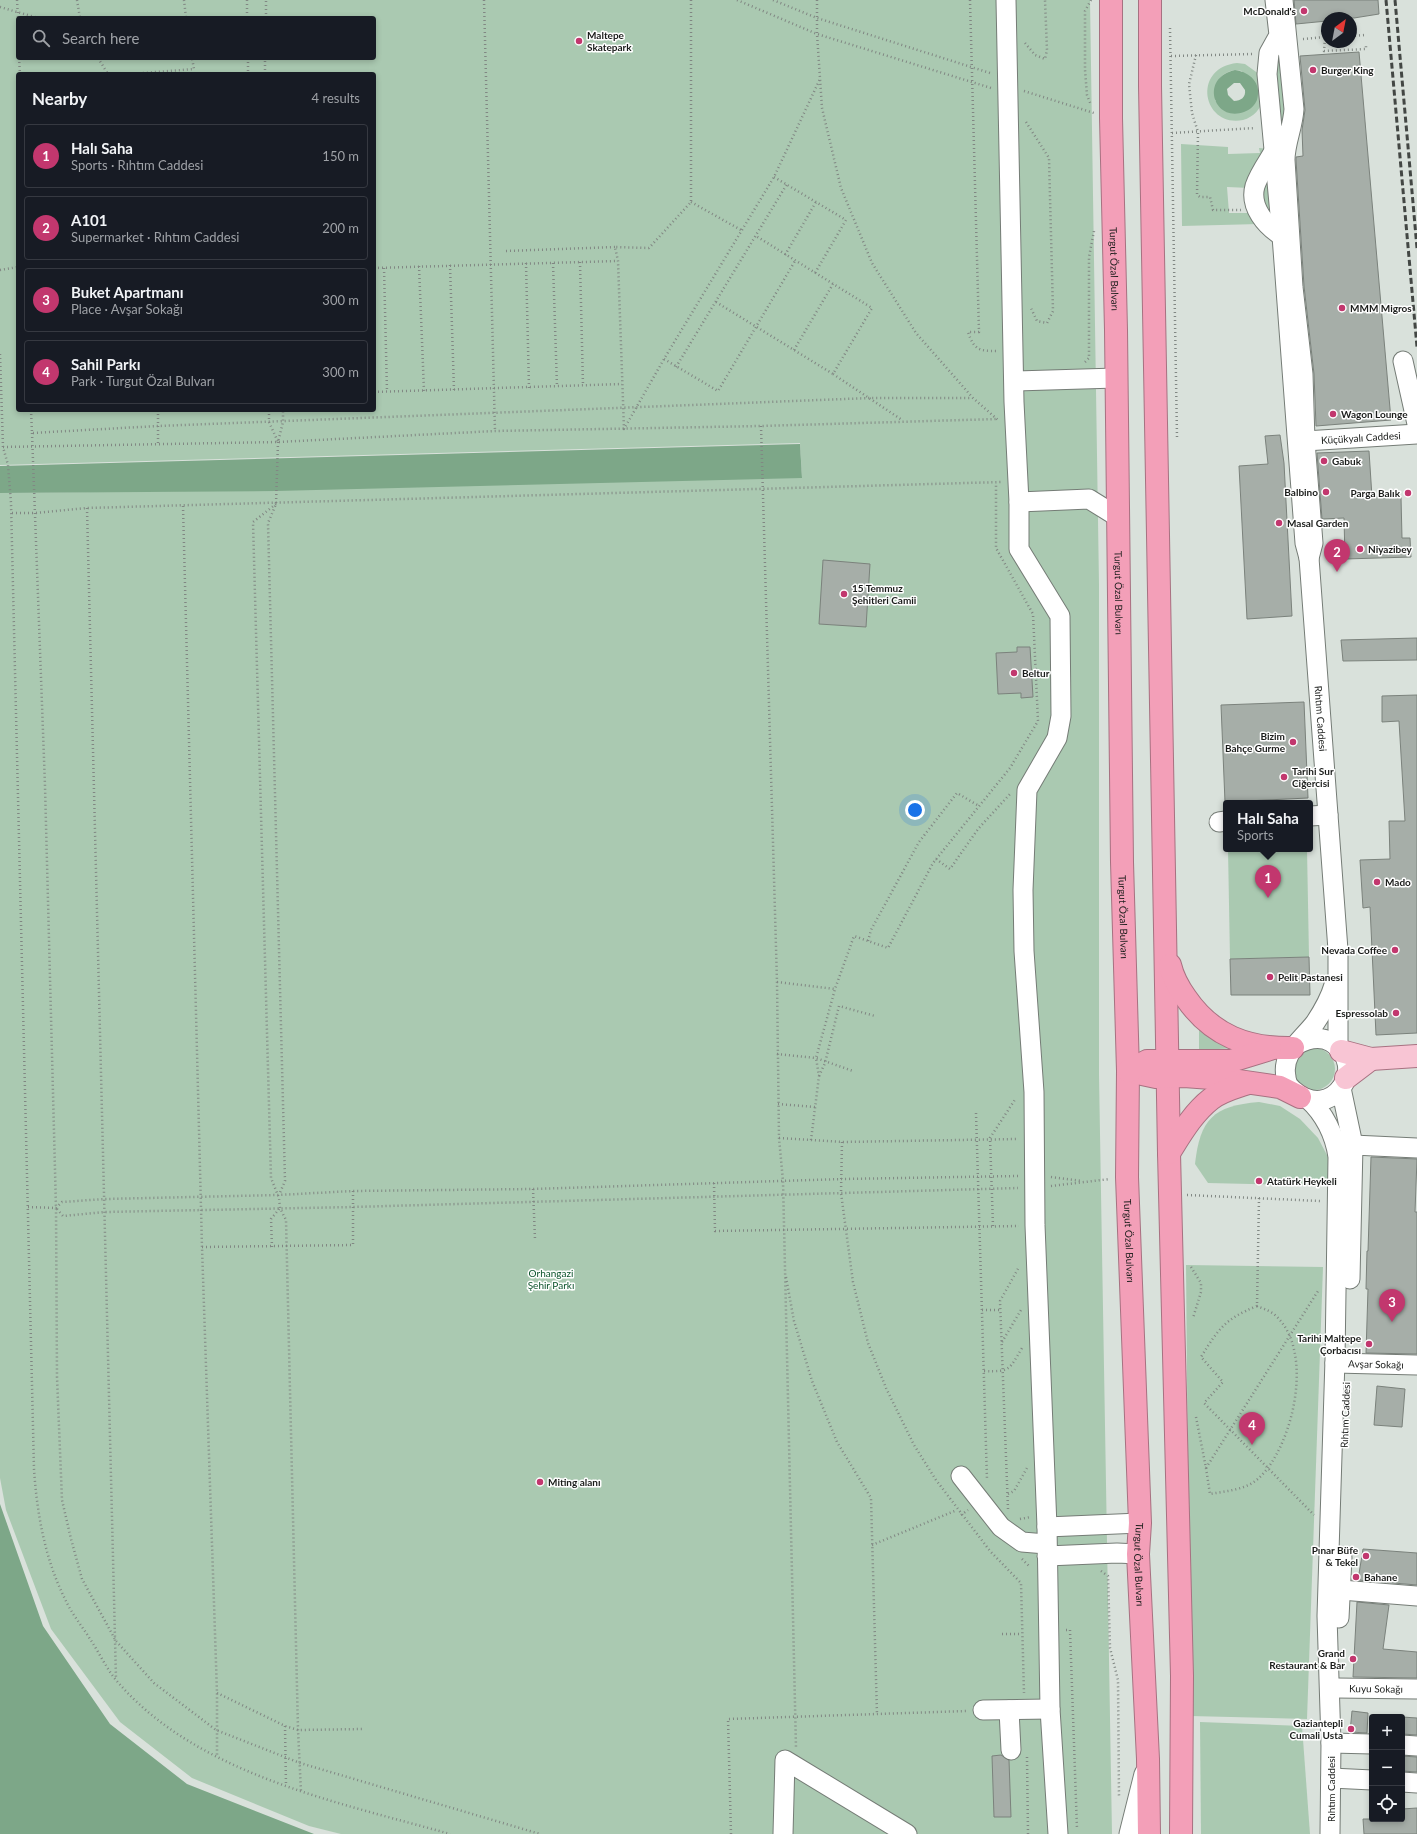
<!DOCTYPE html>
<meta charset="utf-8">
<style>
:root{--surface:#171b24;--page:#20242c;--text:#f1f3f6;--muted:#9ea1a6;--line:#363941;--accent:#c2376e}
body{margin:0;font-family:Lato,sans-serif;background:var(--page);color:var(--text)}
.controls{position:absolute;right:12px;bottom:12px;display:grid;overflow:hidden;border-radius:4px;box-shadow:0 2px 6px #0003}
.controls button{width:36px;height:36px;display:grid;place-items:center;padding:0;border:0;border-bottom:1px solid var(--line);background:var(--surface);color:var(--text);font:20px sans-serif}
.compass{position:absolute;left:1321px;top:12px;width:36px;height:36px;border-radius:50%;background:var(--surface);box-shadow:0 2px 6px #0003;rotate:32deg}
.you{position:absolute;left:915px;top:810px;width:14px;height:14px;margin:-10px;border:3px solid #fff;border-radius:50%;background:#1a73e8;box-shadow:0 0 0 6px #1a73e833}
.badge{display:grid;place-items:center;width:26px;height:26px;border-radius:50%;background:var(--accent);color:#fff;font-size:13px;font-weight:700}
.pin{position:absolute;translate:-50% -33px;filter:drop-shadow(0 1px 2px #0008)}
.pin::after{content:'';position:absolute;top:21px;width:14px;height:12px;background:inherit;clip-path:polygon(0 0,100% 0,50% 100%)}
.popup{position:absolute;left:1223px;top:800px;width:90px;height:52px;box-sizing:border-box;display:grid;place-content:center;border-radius:4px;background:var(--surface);filter:drop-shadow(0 1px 3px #0005);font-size:13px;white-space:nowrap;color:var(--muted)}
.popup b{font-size:15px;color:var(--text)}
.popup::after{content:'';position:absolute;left:50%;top:100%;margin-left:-8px;border:8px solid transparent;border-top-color:var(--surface)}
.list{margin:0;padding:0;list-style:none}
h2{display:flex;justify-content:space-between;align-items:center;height:52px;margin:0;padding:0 16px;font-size:17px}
h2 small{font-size:13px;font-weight:400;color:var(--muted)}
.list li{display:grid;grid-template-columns:26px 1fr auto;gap:12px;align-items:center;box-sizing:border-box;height:64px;margin:0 8px 8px;padding:0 8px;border:1px solid var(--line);border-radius:4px}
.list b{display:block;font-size:15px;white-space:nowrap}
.list p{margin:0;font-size:13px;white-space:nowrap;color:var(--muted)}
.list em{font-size:13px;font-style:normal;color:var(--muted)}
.icon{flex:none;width:22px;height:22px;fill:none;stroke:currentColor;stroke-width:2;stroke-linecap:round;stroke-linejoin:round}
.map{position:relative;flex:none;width:1417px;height:1834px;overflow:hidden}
.search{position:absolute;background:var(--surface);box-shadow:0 2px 6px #0003;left:16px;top:16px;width:360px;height:44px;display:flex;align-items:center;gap:10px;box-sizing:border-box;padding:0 14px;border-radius:4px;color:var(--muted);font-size:15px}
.panel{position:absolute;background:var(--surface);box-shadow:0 2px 6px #0003;left:16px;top:72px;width:360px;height:340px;border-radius:4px}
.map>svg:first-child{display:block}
</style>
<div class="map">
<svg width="1417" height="1834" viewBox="0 0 1417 1834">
<rect width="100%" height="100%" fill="#d9e1db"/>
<g fill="#aac9b1" fill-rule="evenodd">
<path d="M0,0H1090L1099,585V1075L1112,1834H341L309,1826L192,1778L120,1722L51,1629L6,1510L0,1478V493L275,490L802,477L800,443L0,465ZM18,18H374V58H18ZM18,74H374V410H18Z"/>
<polygon points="1277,51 1287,64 1283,138 1271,70"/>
<path d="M1237,63L1245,64L1259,74L1264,99C1260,109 1254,117 1243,120C1203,128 1191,68 1237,63ZM1235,70L1242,71L1252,107L1215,101C1217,84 1216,74 1235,70Z"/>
<polygon points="1181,144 1228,147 1228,154 1260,153 1259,148 1270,149 1250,188 1227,187 1229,213 1252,213 1259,224 1182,226"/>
<polygon points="1267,173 1271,220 1259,195"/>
<polygon points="1228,849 1307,849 1309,957 1230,959"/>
<polygon points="1199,1022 1238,1048 1199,1050"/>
<circle cx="1314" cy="1069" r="21"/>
<path d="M1259,1102L1280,1106L1300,1119L1318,1138L1328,1157L1332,1186L1208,1183L1195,1164C1200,1119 1213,1106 1259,1102Z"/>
<polygon points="1186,1265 1323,1267 1307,1719 1190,1716"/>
<polygon points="1200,1722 1302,1726 1310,1834 1201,1834"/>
</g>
<g fill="#7da788" fill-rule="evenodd">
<path d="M1235,70C1250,72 1262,83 1257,100C1255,105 1250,110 1244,112C1214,123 1199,78 1235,70ZM1234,83H1240L1245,90C1246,97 1241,101 1234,101L1228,95L1227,89Z"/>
<polygon points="800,444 802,478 275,491 0,493 0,466"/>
<polygon points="0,1504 43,1626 110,1724 187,1784 314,1834 0,1834"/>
</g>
<g fill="#a6aea8" stroke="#7b827c">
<polygon points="1294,0 1378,0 1379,14 1354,18 1327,18 1327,21 1296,24"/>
<polygon points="1359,52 1391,420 1316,426 1314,374 1304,286 1296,160 1296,157 1303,156 1302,130 1305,110 1300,56"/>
<polygon points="1280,435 1284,463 1292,616 1247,619 1239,466 1268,464 1265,436"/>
<polygon points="1369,451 1372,497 1401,497 1402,538 1410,538 1411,557 1345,559 1344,518 1322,519 1317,453"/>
<polygon points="823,560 870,564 866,627 819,624"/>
<polygon points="1417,638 1417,660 1343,661 1341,640"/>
<polygon points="1017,647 1030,647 1033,697 1021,698 1021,693 998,694 996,653 1017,652"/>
<polygon points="1417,695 1417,1033 1376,1035 1370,907 1363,908 1360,860 1390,859 1389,821 1405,821 1399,721 1382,722 1382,696"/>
<polygon points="1304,702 1308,798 1225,802 1221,705"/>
<polygon points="1309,957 1310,995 1231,995 1230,959"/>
<polygon points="1371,1157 1417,1159 1415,1212 1417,1212 1417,1354 1366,1353 1368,1289 1366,1289 1367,1251 1368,1251"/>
<polygon points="1377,1386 1405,1389 1402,1427 1374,1425"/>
<polygon points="1363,1549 1417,1553 1417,1585 1358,1580"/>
<polygon points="1357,1602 1389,1605 1383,1649 1417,1652 1417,1678 1353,1677"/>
<polygon points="1352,1711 1368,1713 1367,1733 1350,1732"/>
<polygon points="1402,1717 1417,1718 1417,1735 1402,1734"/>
<polygon points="1001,1755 1009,1760 1011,1817 994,1817 992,1756"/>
<polygon points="1402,1756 1417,1757 1417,1772 1402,1771"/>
<polygon points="1417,1808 1417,1834 1364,1834 1363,1819 1402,1819 1402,1809"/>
</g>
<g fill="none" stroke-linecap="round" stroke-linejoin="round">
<g stroke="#757c76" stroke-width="21">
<g id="minor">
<polyline points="1006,0 1014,402 1019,502 1019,549 1060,616 1061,716 1057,738 1027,790 1023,890 1024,951 1034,1092 1035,1225 1047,1527 1050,1709 1058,1834"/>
<path d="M1275,0L1279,35L1269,53L1267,74L1282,236L1305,543L1309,558L1313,543L1305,441L1303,374L1293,287L1285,160C1285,143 1293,127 1294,109L1283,0"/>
<path d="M1273,153C1267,163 1259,174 1255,186C1249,207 1266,226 1282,236"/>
<polyline points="1403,361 1417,424"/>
<polyline points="1015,381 1116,378"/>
<path id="s1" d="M1305,441L1417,434"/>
<polyline points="1019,502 1089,499 1118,517"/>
<path id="s2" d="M1309,558L1338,950V1048"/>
<polyline points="1310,816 1328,815"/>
<polyline points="1219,822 1226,821"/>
<path d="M1296,1045C1307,1039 1319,1035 1331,1042C1371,1066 1331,1124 1293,1090C1289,1087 1286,1082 1286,1077C1281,1053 1302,1040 1315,1023C1323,1011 1330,999 1334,985"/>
<polyline points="1341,1088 1353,1145 1350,1279"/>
<path d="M1308,1099C1324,1113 1335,1135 1338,1157L1335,1359L1327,1616L1331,1743L1330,1834"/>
<polyline points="1353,1145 1417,1148"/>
<path id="s3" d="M1335,1363L1417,1365"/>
<polyline points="961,1476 1001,1527 1022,1542 1046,1544"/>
<polyline points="1047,1527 1140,1523"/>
<polyline points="1047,1556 1117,1553 1138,1554"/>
<polyline points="1341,1590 1417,1596"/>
<polyline points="1339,1618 1342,1557"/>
<path id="s4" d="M1336,1688L1417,1689"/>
<polyline points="983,1710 1050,1709"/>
<polyline points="1009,1710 1011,1750"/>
<polyline points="1331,1743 1372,1744"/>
<polyline points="1402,1745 1417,1746"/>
<polyline points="1331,1778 1372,1780"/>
<polyline points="1402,1782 1417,1783"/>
<polyline points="783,1834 785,1760 907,1834"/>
<polyline points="1129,1834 1144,1774"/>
</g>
</g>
<g stroke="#a77181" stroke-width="24">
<g id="major">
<polyline points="1341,1051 1371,1059 1346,1078"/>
<polyline points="1371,1059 1417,1056"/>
</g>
</g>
<g stroke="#a77181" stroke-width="24">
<g id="highway">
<path id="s5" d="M1111,0V118L1116,330L1122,862L1128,1071L1127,1177L1140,1523L1138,1554L1148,1759L1149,1834"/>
<polyline points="1150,0 1150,86 1169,1153 1182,1676 1181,1834"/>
<path d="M1170,965C1173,978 1178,987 1186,998C1212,1036 1248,1049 1293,1048"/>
<polyline points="1128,1071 1156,1077 1184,1076 1225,1079 1280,1087 1300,1097"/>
<polyline points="1128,1071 1147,1061 1231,1061 1270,1049"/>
<path d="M1169,1153C1181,1134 1193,1113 1211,1099C1221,1091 1236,1087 1248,1083"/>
</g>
</g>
<g stroke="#818783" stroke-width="2.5" stroke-dasharray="1 3" stroke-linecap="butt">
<polyline points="17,0 18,18"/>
<polyline points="77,0 80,18"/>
<polyline points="184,0 186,18"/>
<polyline points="247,0 247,18"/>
<polyline points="484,0 495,431"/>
<polyline points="691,0 691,202 649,248 615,247 618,261 624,429 664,359 774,177 820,79"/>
<polyline points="737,0 817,34 991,88"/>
<polyline points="773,0 817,18 990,73"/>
<polyline points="817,0 817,34 822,108 841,188 872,263 916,333 973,398 998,420"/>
<path d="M970,0L979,332H968C974,350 979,351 997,351"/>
<polyline points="1091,0 1085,11 1085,70 1087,95 1091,105"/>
<polyline points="0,7 38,18"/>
<polyline points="266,18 266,0"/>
<polyline points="1170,28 1177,437"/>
<polyline points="1351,36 1365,35"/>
<polyline points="1303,39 1325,37 1324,51 1366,49 1366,44"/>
<polyline points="1025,43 1035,55 1045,59 1047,50 1045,0"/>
<polyline points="1196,55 1189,84 1192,113 1198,132 1197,195 1200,197 1210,197 1213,210 1241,210"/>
<polyline points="1171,56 1253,54"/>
<polyline points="19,58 20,74"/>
<polyline points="98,58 108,74"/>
<polyline points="248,58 248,74"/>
<polyline points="131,74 194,69 192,58"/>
<polyline points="265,74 265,58"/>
<polyline points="1024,91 1094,113"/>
<polyline points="1026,122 1049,158 1053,311 1047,323 1037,321 1030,306"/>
<polyline points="1172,133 1255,128"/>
<polyline points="774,177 846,220 815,273"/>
<polyline points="691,202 741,230"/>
<polyline points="506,251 615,247"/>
<polyline points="785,255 816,202"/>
<polyline points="580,262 583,386"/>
<polyline points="526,263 529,388"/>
<polyline points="553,263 557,387"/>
<polyline points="450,265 454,390"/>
<polyline points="419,266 424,391"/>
<polyline points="374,268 618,261"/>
<polyline points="384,268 387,392"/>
<polyline points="0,270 18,267"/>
<polyline points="716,302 833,374 872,308 756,236"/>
<polyline points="794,350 833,284"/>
<path d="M0,354L3,447L8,465L11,503L34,1469C37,1514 45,1560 66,1601C72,1614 82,1626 90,1639C99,1652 106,1668 116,1680C195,1774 337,1802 450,1834"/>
<polyline points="664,359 718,391 795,261"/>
<polyline points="1085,362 1089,358 1089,257 1094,231"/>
<polyline points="676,367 787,184"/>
<polyline points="833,374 902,420"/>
<polyline points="374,392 622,384"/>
<polyline points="31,410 32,433 158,426 870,398 972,398"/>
<polyline points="158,410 158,444"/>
<polyline points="269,410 269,422 278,442 283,422 283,410"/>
<polyline points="761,426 777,982 779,1138 783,1181 796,1748"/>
<polyline points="32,433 45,786 56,1208 57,1377 62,1500 71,1539 82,1579 116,1641 154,1683 216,1730 300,1763 540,1834"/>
<polyline points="278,442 276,504 268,523 285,1181 279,1195"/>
<polyline points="3,447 278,442 495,431 761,426 997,419"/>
<polyline points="276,504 253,522 271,1178 279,1198 280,1208 286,1220 298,1730 301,1792"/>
<polyline points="183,506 202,1247 217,1693 217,1756"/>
<polyline points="87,508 116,1679"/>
<polyline points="12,513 35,513 87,508 1002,482"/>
<polyline points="936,859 950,869 978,829 1010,794"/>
<polyline points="868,941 871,930 919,842 957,793 979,806"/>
<polyline points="777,982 835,989"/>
<polyline points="777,1054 816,1058 853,1071"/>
<polyline points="819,1076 825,1063 839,1006 875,1016"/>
<polyline points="778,1104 815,1107"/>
<polyline points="976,1113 987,1480"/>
<polyline points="779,1138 842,1142 1018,1139"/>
<polyline points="811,1140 819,1076 816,1058 835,989 854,936 888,948 933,863 1010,768 1038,721 1033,614 996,548 996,483"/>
<polyline points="842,1142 841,1193 853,1282 868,1343 886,1388 914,1445 936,1480 990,1551 1021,1583 1024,1693"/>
<polyline points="1051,1177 1082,1181"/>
<polyline points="714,1183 715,1231 1019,1226"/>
<polyline points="1051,1186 1110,1179"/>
<polyline points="533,1189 535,1239"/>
<polyline points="1187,1195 1320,1201"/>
<path d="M1259,1198L1257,1306C1225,1319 1219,1328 1201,1357L1223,1382L1204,1403L1314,1515"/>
<polyline points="28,1207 56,1208 62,1202 105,1199 278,1195 353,1191 533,1189 842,1179 1018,1176"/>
<polyline points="57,1209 63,1216 105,1212 353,1207 1018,1188"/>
<polyline points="993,1226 990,1138 1016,1098"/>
<polyline points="202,1247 353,1245 353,1191"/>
<polyline points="272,1247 271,1219 280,1208"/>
<polyline points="1191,1267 1201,1283 1201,1292 1193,1318"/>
<polyline points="786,1277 794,1321 812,1381 837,1442 871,1498 877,1715"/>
<polyline points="982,1310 1001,1310"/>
<polyline points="1002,1342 1021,1310"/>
<path d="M984,1371C1010,1372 1009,1370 1022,1348"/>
<polyline points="1196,1417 1206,1468 1318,1291"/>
<path d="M1206,1468L1210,1494C1226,1491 1246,1490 1259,1478C1293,1446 1315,1352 1276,1316C1271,1311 1264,1309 1257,1306"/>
<polyline points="1008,1494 1014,1491 1027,1468"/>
<polyline points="1008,1509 1000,1301 1019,1267"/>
<polyline points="961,1515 968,1510"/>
<polyline points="1020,1519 1031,1517"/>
<polyline points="872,1545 957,1510"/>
<polyline points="1022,1559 1030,1567"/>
<polyline points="1101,1571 1108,1576 1110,1648 1118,1680 1119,1798"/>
<polyline points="1066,1630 1070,1630 1077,1829"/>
<polyline points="1002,1634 1022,1634"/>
<polyline points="217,1693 285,1726 298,1730 363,1729"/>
<polyline points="285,1726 286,1786"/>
<polyline points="1027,1757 1028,1834"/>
<polyline points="731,1834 728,1719 967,1711"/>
</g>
<use href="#minor" stroke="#fff" stroke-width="19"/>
<use href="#major" stroke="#f8c5d4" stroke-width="22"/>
<use href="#highway" stroke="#f39fb8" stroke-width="22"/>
<g stroke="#434744" stroke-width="3" stroke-dasharray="6 3" stroke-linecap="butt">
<polyline points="1386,0 1417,347"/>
<polyline points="1395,0 1417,248"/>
</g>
</g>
<g fill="#c2376e" stroke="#fff" stroke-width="1.5">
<circle cx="1304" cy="11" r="4"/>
<circle cx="579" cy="41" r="4"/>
<circle cx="1313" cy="70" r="4"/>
<circle cx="1342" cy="308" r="4"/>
<circle cx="1333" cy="414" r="4"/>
<circle cx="1324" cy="461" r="4"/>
<circle cx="1326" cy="492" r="4"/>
<circle cx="1408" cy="493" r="4"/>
<circle cx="1279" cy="523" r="4"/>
<circle cx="1360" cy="549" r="4"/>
<circle cx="844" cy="594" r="4"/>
<circle cx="1014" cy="673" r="4"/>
<circle cx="1293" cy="742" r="4"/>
<circle cx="1284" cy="777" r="4"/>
<circle cx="1377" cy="882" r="4"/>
<circle cx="1395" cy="950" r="4"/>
<circle cx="1270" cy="977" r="4"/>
<circle cx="1396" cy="1013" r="4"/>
<circle cx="1259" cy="1181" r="4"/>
<circle cx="1369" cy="1344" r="4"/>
<circle cx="540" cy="1482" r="4"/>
<circle cx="1366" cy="1556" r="4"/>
<circle cx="1356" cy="1577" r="4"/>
<circle cx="1353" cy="1659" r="4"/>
<circle cx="1351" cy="1729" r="4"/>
</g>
<g text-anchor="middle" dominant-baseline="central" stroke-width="3" stroke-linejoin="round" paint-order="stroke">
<g font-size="10" font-weight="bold" fill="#1a1c1a" stroke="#fff" text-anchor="start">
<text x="1296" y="11" text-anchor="end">McDonald's</text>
<text x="587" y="35">Maltepe<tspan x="587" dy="12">Skatepark</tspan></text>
<text x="1321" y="70">Burger King</text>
<text x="1350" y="308">MMM Migros</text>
<text x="1341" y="414">Wagon Lounge</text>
<text x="1332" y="461">Gabuk</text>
<text x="1318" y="492" text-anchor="end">Balbino</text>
<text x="1400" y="493" text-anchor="end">Parga Balık</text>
<text x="1287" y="523">Masal Garden</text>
<text x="1368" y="549">Niyazibey</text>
<text x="852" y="588">15 Temmuz<tspan x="852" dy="12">Şehitleri Camii</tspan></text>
<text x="1022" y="673">Beltur</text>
<text x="1285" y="736" text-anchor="end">Bizim<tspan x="1285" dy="12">Bahçe Gurme</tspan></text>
<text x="1292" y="771">Tarihi Sur<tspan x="1292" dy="12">Ciğercisi</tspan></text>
<text x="1385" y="882">Mado</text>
<text x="1387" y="950" text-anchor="end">Nevada Coffee</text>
<text x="1278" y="977">Pelit Pastanesi</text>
<text x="1388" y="1013" text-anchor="end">Espressolab</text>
<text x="1267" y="1181">Atatürk Heykeli</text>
<text x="1361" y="1338" text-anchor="end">Tarihi Maltepe<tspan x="1361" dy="12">Çorbacısı</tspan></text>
<text x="548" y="1482">Miting alanı</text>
<text x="1358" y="1550" text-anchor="end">Pınar Büfe<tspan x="1358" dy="12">&amp; Tekel</tspan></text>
<text x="1364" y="1577">Bahane</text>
<text x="1345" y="1653" text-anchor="end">Grand<tspan x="1345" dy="12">Restaurant &amp; Bar</tspan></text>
<text x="1343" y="1723" text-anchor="end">Gaziantepli<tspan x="1343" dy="12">Cumali Usta</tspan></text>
</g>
<g font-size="10" fill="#1a1c1a" stroke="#fff">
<text stroke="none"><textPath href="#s5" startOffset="269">Turgut Özal Bulvarı</textPath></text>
<text stroke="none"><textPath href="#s1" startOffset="56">Küçükyalı Caddesi</textPath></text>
<text stroke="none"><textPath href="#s5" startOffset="593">Turgut Özal Bulvarı</textPath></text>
<text stroke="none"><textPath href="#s2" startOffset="161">Rıhtım Caddesi</textPath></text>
<text stroke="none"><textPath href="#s5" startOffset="917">Turgut Özal Bulvarı</textPath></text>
<text stroke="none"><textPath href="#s5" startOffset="1241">Turgut Özal Bulvarı</textPath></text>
<text stroke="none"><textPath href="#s3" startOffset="41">Avşar Sokağı</textPath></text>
<text transform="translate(1345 1415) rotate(-88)">Rıhtım Caddesi</text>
<text stroke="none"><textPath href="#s5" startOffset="1565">Turgut Özal Bulvarı</textPath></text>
<text stroke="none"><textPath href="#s4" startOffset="40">Kuyu Sokağı</textPath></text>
<text transform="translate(1331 1789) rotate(-90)">Rıhtım Caddesi</text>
</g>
<g font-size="10" fill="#0a522a" stroke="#fff">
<text x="551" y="1273">Orhangazi<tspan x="551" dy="12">Şehir Parkı</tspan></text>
</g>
</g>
</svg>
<div class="controls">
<button>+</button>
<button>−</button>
<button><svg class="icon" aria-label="locate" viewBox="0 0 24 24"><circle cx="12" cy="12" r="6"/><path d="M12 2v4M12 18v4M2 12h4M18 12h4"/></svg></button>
</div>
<svg class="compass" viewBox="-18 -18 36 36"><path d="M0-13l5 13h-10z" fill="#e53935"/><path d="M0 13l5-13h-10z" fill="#9ea1a6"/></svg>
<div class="you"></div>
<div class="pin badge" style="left:1268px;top:898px">1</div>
<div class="popup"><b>Halı Saha</b>Sports</div>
<div class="pin badge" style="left:1337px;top:572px">2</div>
<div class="pin badge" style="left:1392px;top:1322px">3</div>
<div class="pin badge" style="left:1252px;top:1445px">4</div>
<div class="search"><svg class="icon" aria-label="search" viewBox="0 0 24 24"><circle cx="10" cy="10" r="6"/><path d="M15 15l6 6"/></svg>Search here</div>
<section class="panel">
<h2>Nearby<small>4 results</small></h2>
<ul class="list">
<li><span class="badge">1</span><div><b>Halı Saha</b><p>Sports · Rıhtım Caddesi</p></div><em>150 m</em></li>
<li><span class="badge">2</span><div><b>A101</b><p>Supermarket · Rıhtım Caddesi</p></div><em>200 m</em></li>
<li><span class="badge">3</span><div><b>Buket Apartmanı</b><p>Place · Avşar Sokağı</p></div><em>300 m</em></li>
<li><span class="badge">4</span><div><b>Sahil Parkı</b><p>Park · Turgut Özal Bulvarı</p></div><em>300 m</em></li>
</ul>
</section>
</div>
